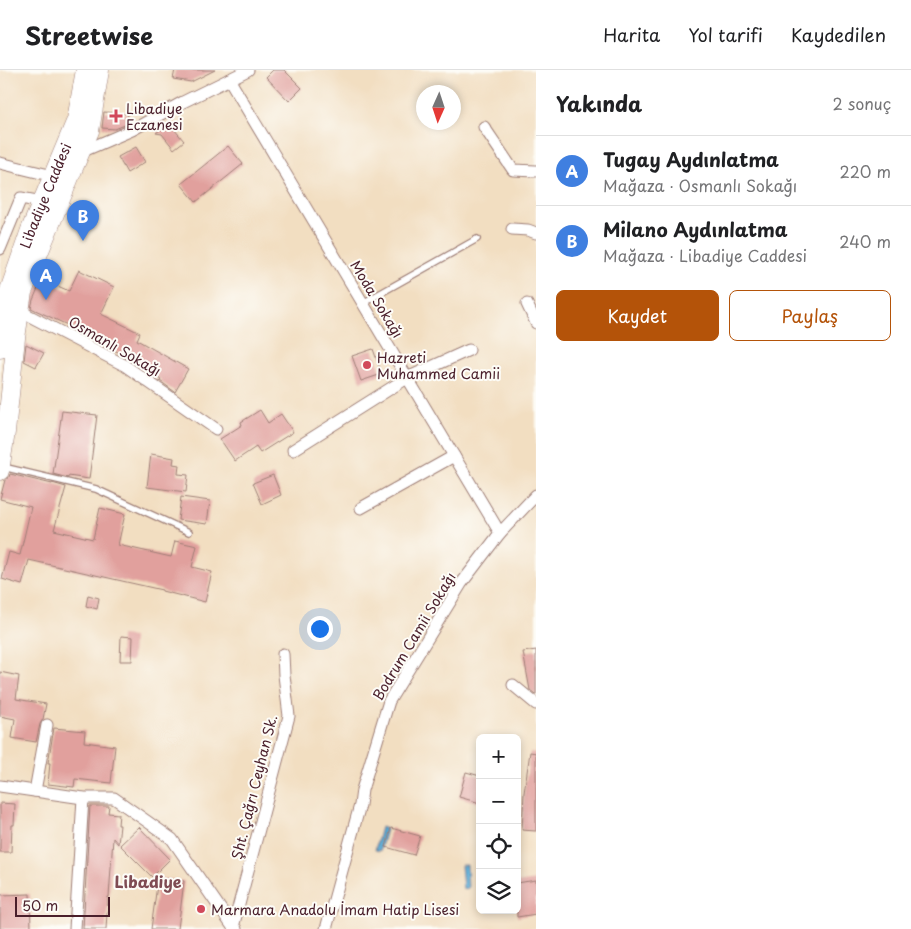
<!DOCTYPE html>
<html lang="tr">
<meta charset="utf-8">
<style>
:root{--surface:#fff;--page:#f2f2f2;--text:#202124;--muted:#757577;--line:#e0e0e0;--accent:#b45309}
body{margin:0;font-family:"Playpen Sans",sans-serif;background:var(--page);color:var(--text)}
.controls{position:absolute;right:15px;bottom:15px;display:grid;overflow:hidden;border-radius:8px;box-shadow:0 2px 8px #0003}
.controls button{width:45px;height:45px;display:grid;place-items:center;padding:0;border:0;border-bottom:1px solid var(--line);background:var(--surface);color:var(--text);font:25px sans-serif}
.compass{position:absolute;left:416px;top:15px;width:45px;height:45px;border-radius:50%;background:var(--surface);box-shadow:0 2px 8px #0003;rotate:183deg}
.scale{position:absolute;left:15px;bottom:12px;width:95px;box-sizing:border-box;padding-left:5px;border:2px solid #4a1f2b;border-top:0;font-size:14px;line-height:18px;white-space:nowrap;color:#4a1f2b;-webkit-text-stroke:4px #fdfcf7;paint-order:stroke}
.you{position:absolute;left:319px;top:558px;width:18px;height:18px;margin:-12px;border:4px solid #fff;border-radius:50%;background:#1a73e8;box-shadow:0 0 0 8px #1a73e833}
.badge{display:grid;place-items:center;width:32px;height:32px;border-radius:50%;background:var(--accent);color:#fff;font-size:16px;font-weight:700}
.pin{position:absolute;translate:-50% -41px;filter:drop-shadow(0 1px 2px #0008)}
.pin::after{content:'';position:absolute;top:26px;width:18px;height:15px;background:inherit;clip-path:polygon(0 0,100% 0,50% 100%)}
.list{margin:0;padding:0;list-style:none}
h2{display:flex;justify-content:space-between;align-items:center;height:65px;margin:0;padding:0 20px;font-size:21px}
h2 small{font-size:16px;font-weight:400;color:var(--muted)}
.list li{display:grid;grid-template-columns:32px 1fr auto;gap:15px;align-items:center;box-sizing:border-box;height:70px;padding:0 20px;border-top:1px solid var(--line)}
.list b{display:block;font-size:19px;white-space:nowrap}
.list p{margin:0;font-size:16px;white-space:nowrap;color:var(--muted)}
.list em{font-size:16px;font-style:normal;color:var(--muted)}
.actions{display:flex;gap:10px;padding:15px 20px}
.actions a{flex:1;padding:11px 0;border:1px solid var(--accent);border-radius:8px;text-align:center;font-size:18px;color:var(--accent)}
.actions .main{background:var(--accent);color:#fff}
.icon{flex:none;width:28px;height:28px;fill:none;stroke:currentColor;stroke-width:2;stroke-linecap:round;stroke-linejoin:round}
.map{position:relative;flex:none;width:536px;height:859px;overflow:hidden}
header{display:flex;align-items:center;gap:30px;box-sizing:border-box;height:70px;padding:0 25px;background:var(--surface);border-bottom:1px solid var(--line)}
header strong{font-size:24px}
nav{display:flex;gap:28px;margin-inline-start:auto;font-size:18px}
main{display:flex}
aside{flex:1;background:var(--surface)}
.map>svg:first-child{display:block}
</style>
<header>
<strong>Streetwise</strong>
<nav><a>Harita</a><a>Yol tarifi</a><a>Kaydedilen</a></nav>
</header>
<main>
<div class="map">
<svg width="536" height="859" viewBox="0 0 536 859">
<rect width="100%" height="100%" fill="#fdfcf7"/>
<filter id="ink" filterUnits="userSpaceOnUse"><feTurbulence type="fractalNoise" baseFrequency=".02" numOctaves="2"/><feDisplacementMap in="SourceGraphic" scale="10" xChannelSelector="R" yChannelSelector="G"/><feConvolveMatrix kernelMatrix="1 2 1 2 8 2 1 2 1" color-interpolation-filters="sRGB"/></filter>
<filter id="wash" filterUnits="userSpaceOnUse"><feTurbulence type="fractalNoise" baseFrequency=".0096" numOctaves="4" result="noise"/><feDisplacementMap in="SourceGraphic" scale="20" xChannelSelector="R" yChannelSelector="G"/><feGaussianBlur stdDeviation="1.12" result="paint"/><feColorMatrix in="noise" values="0 0 0 0 0 0 0 0 0 0 0 0 0 0 0 0 0 1.4 0 .05"/><feComposite in="paint" operator="in"/></filter>
<g filter="url(#wash)">
<rect width="100%" height="100%" fill="#f2dec1"/>
<g fill="#59a9d3" stroke="#52647f">
<polygon points="381,757 386,759 380,781 375,780"/>
<polygon points="461,795 467,795 468,818 463,819"/>
</g>
<g id="blocks">
<g fill="#e1a09d">
<polygon points="175,0 215,0 191,12 173,9"/>
<polygon points="273,0 284,0 302,18 289,31 266,7"/>
<polygon points="104,42 128,44 127,54 115,59 102,58"/>
<polygon points="169,53 184,71 174,79 162,64 156,63"/>
<polygon points="228,76 243,94 196,132 181,114"/>
<polygon points="136,77 145,92 127,103 118,87"/>
<polygon points="79,200 114,217 101,244 140,263 137,270 188,299 175,322 160,311 161,310 135,293 136,291 77,262 78,260 31,238 33,230 42,209 69,221"/>
<polygon points="26,274 44,283 36,297 24,291"/>
<polygon points="373,279 382,304 361,311 352,286"/>
<polygon points="260,340 268,353 281,344 293,362 260,383 256,377 235,391 220,369 242,355 241,352"/>
<polygon points="62,341 97,345 89,409 68,406 68,408 53,404"/>
<polygon points="151,384 174,388 173,394 179,395 178,404 188,405 186,422 147,417"/>
<polygon points="10,404 52,414 52,413 66,417 54,460 93,469 100,438 125,444 118,475 171,487 175,471 197,476 192,497 212,502 205,532 162,521 162,520 29,490 22,515 2,509 9,482 20,485 31,437 0,429 5,410 9,407"/>
<polygon points="273,405 281,425 262,434 253,413"/>
<polygon points="181,427 210,431 207,454 178,450"/>
<polygon points="88,525 99,528 97,539 86,536"/>
<polygon points="121,566 133,567 132,591 120,591"/>
<polygon points="536,580 536,624 535,624 530,620 523,582"/>
<polygon points="0,602 19,606 16,629 46,634 43,649 40,654 36,672 12,668 15,649 0,646"/>
<polygon points="54,658 85,661 84,672 115,676 111,713 75,709 74,717 48,714 50,693 48,693"/>
<polygon points="530,682 536,683 536,761 522,760 524,723"/>
<polygon points="466,702 480,706 480,733 459,727"/>
<polygon points="0,733 15,734 14,755 12,755 11,782 0,782"/>
<polygon points="90,736 109,736 108,743 119,744 118,755 120,755 118,774 113,768 109,827 108,827 106,859 83,859"/>
<polygon points="139,757 170,789 152,807 120,775"/>
<polygon points="391,758 420,766 414,785 386,777"/>
<polygon points="158,808 184,811 178,859 151,859"/>
<polygon points="536,810 536,844 517,847 517,813"/>
<polygon points="30,824 31,859 0,859 0,825"/>
</g>
</g>
</g>
<g filter="url(#ink)">
<use href="#blocks" fill-opacity="0" stroke="#9e7e76" stroke-width="1"/>
<g fill="none" stroke-linecap="round" stroke-linejoin="round">
<g stroke="#9e7e76" stroke-width="8">
<g id="service">
<polyline points="363,233 477,169"/>
<polyline points="3,397 96,419 189,462"/>
</g>
</g>
<g stroke="#9e7e76" stroke-width="13">
<g id="minor">
<polyline points="229,9 500,463"/>
<polyline points="484,57 513,100 536,101"/>
<polyline points="81,82 132,60 183,32 248,0"/>
<polyline points="0,93 53,106 57,109"/>
<polyline points="512,159 528,160 536,163"/>
<polyline points="0,179 21,128 42,132"/>
<polyline points="527,234 536,253"/>
<polyline points="20,241 124,295 216,359"/>
<polyline points="293,380 407,308 469,280"/>
<polyline points="361,438 454,386"/>
<polyline points="513,615 536,634"/>
<polyline points="0,716 83,728 114,728 172,769 233,857 236,859"/>
<polyline points="35,721 47,655"/>
<polyline points="233,857 289,646 284,605 283,584"/>
<polyline points="75,859 83,728"/>
<polyline points="326,859 360,735 362,720 389,631 461,514 500,463 536,425"/>
</g>
</g>
<g stroke="#9e7e76" stroke-width="19">
<g id="primary">
<path id="s1" d="M0,279L5,232L30,160L76,50L85,0"/>
<polyline points="0,401 6,362 16,268 23,222 73,100 90,61 100,0"/>
</g>
</g>
<use href="#service" stroke="#fff" stroke-width="5.5"/>
<use href="#minor" stroke="#fff" stroke-width="11"/>
<use href="#primary" stroke="#fff" stroke-width="18"/>
</g>
</g>
<g fill="#d1495b" stroke="#fdfcf7" stroke-width="2">
<path d="M113.5 38.5h5v5h5v5h-5v5h-5v-5h-5v-5h5z"/>
<circle cx="367" cy="295" r="5"/>
<circle cx="201" cy="839" r="5"/>
</g>
<g text-anchor="middle" dominant-baseline="central" stroke-width="4" stroke-linejoin="round" paint-order="stroke">
<g font-size="14" fill="#4a1f2b" stroke="#fdfcf7" text-anchor="start">
<text x="126" y="38">Libadiye<tspan x="126" dy="16">Eczanesi</tspan></text>
<text x="377" y="287">Hazreti<tspan x="377" dy="16">Muhammed Camii</tspan></text>
<text x="211" y="839">Marmara Anadolu İmam Hatip Lisesi</text>
</g>
<g font-size="14" fill="#4a1f2b" stroke="#fdfcf7">
<text stroke="none"><textPath href="#s1" startOffset="161">Libadiye Caddesi</textPath></text>
<text transform="translate(377 229) rotate(59)">Moda Sokağı</text>
<text transform="translate(115 276) rotate(30)">Osmanlı Sokağı</text>
<text transform="translate(414 566) rotate(-59)">Bodrum Camii Sokağı</text>
<text transform="translate(254 717) rotate(-76)">Şht. Çağrı Ceyhan Sk.</text>
</g>
<g font-size="16" font-weight="bold" fill="#7f4c53" stroke="#fdfcf7">
<text x="148" y="811">Libadiye</text>
</g>
</g>
</svg>
<div class="controls">
<button>+</button>
<button>−</button>
<button><svg class="icon" aria-label="locate" viewBox="0 0 24 24"><circle cx="12" cy="12" r="6"/><path d="M12 2v4M12 18v4M2 12h4M18 12h4"/></svg></button>
<button><svg class="icon" aria-label="layers" viewBox="0 0 24 24"><path d="M12 4l9 5-9 5-9-5zM3 14l9 5 9-5"/></svg></button>
</div>
<svg class="compass" viewBox="-18 -18 36 36"><path d="M0-13l5 13h-10z" fill="#e53935"/><path d="M0 13l5-13h-10z" fill="#757577"/></svg>
<div class="scale">50 m</div>
<div class="you"></div>
<div class="pin badge" style="left:46px;top:230px;background:#3f7fe0">A</div>
<div class="pin badge" style="left:83px;top:171px;background:#3f7fe0">B</div>
</div>
<aside>
<h2>Yakında<small>2 sonuç</small></h2>
<ul class="list">
<li><span class="badge" style="background:#3f7fe0">A</span><div><b>Tugay Aydınlatma</b><p>Mağaza · Osmanlı Sokağı</p></div><em>220 m</em></li>
<li><span class="badge" style="background:#3f7fe0">B</span><div><b>Milano Aydınlatma</b><p>Mağaza · Libadiye Caddesi</p></div><em>240 m</em></li>
</ul>
<div class="actions"><a class="main">Kaydet</a><a>Paylaş</a></div>
</aside>
</main>
